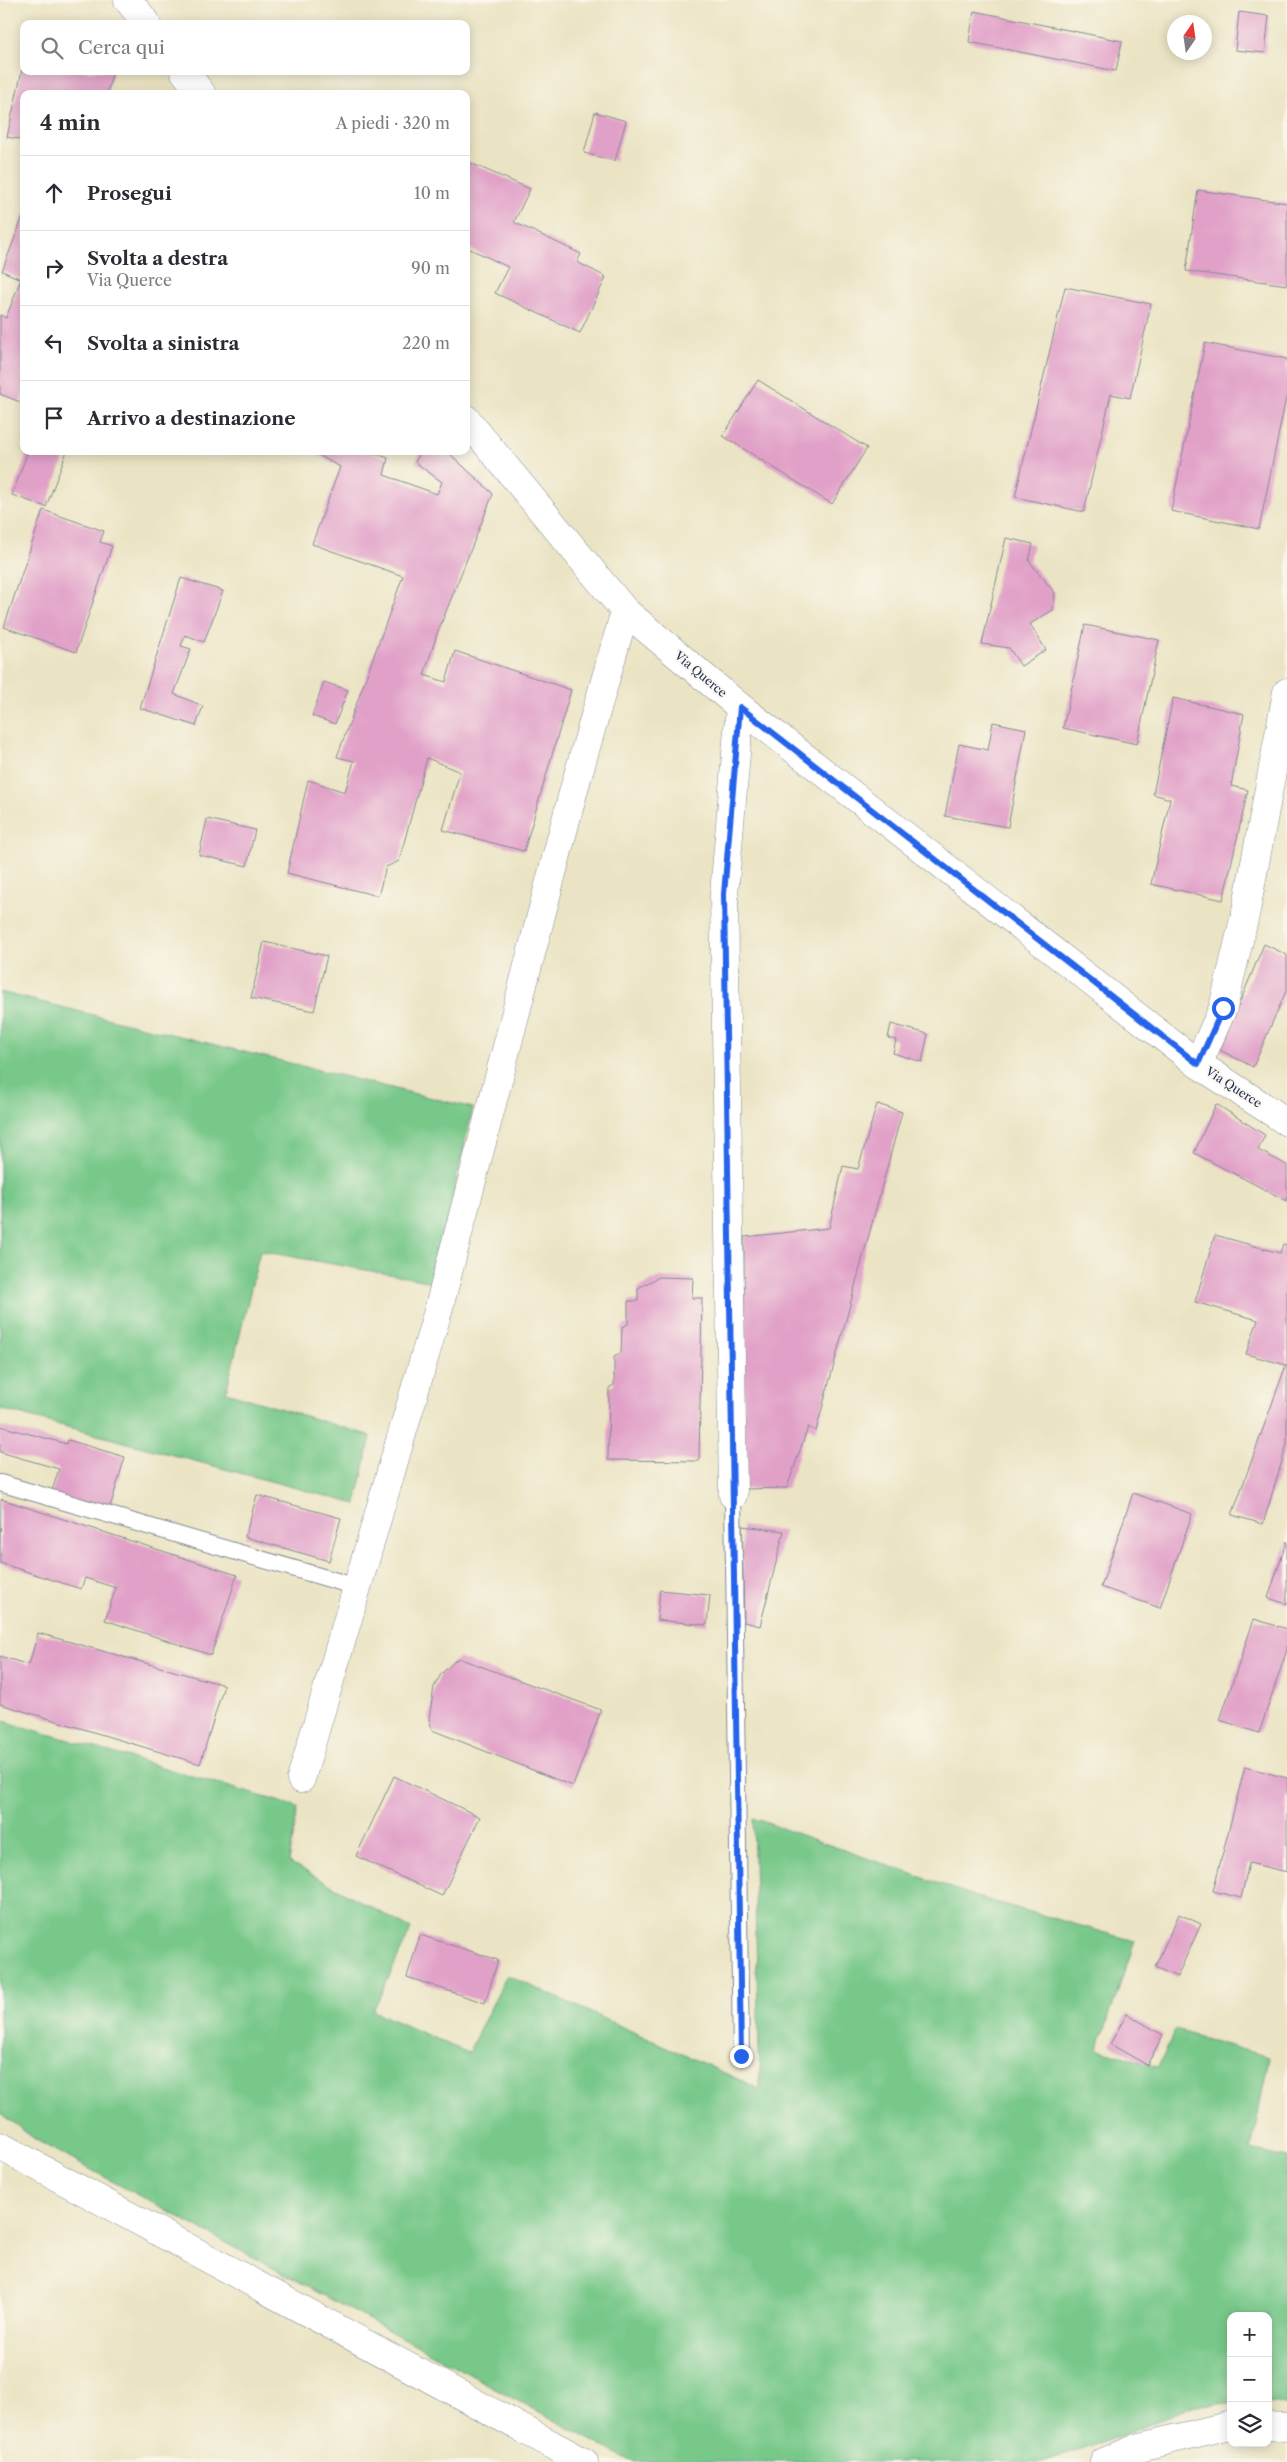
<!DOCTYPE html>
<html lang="it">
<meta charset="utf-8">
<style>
:root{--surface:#fff;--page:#f7f7f7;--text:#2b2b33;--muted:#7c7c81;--line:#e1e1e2}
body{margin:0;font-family:"Libre Caslon Text",serif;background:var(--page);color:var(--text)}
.controls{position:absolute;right:15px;bottom:15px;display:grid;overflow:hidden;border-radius:10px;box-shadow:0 2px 12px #0003}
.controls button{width:45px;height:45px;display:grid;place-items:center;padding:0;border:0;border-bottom:1px solid var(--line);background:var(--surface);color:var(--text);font:25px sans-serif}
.compass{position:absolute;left:1167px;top:15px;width:45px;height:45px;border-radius:50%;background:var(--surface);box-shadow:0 2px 12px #0003;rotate:13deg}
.stop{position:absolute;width:15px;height:15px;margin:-11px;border:4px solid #2563eb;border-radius:50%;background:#fff}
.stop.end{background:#2563eb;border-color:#fff;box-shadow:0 1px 5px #0008}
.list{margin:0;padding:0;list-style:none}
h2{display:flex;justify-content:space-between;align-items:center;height:65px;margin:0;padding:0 20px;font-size:21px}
h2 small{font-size:16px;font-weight:400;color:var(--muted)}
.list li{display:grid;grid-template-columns:32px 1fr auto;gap:15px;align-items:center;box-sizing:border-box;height:75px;padding:0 20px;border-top:1px solid var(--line)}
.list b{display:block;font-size:19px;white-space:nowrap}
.list p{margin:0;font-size:16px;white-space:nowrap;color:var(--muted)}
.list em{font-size:16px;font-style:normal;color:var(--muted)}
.icon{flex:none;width:28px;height:28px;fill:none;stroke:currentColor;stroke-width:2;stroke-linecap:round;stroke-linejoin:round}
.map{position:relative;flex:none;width:1287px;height:2462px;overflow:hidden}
.search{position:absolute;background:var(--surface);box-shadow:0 2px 12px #0003;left:20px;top:20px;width:450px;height:55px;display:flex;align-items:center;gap:12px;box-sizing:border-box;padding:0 18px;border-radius:10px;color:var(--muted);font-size:19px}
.panel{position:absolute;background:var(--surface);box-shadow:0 2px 12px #0003;left:20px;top:90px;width:450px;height:365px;border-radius:10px}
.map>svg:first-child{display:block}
</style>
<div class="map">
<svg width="1287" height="2462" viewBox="0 0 1287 2462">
<rect width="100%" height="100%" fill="#fbf7ec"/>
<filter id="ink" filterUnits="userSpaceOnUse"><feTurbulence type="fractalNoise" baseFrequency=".02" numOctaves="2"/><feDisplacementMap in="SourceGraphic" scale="10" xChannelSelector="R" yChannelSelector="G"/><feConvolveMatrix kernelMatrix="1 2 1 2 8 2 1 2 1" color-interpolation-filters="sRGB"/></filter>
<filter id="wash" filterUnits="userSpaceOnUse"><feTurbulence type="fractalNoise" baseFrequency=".0096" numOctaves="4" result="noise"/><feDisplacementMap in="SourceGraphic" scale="20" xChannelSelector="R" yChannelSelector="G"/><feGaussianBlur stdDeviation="1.12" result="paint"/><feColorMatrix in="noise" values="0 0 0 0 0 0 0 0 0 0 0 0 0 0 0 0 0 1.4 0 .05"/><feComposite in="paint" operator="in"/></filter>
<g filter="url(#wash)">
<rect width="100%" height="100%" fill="#ebe4c4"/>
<g fill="#77c889" stroke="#497c74">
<polygon points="0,992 473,1108 433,1282 260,1251 226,1392 371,1436 356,1504 0,1409"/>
<polygon points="0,1720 298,1807 289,1862 411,1929 373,2011 468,2053 507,1975 760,2089 753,1818 977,1897 1135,1941 1098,2049 1158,2067 1175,2030 1269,2057 1251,2150 1287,2158 1287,2406 1268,2401 1268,2316 1231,2316 1231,2403 1195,2405 1131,2432 1045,2462 632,2462 36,2140 0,2113"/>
</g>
<g id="blocks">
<g fill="#e1a0c8">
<polygon points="974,11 1122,41 1116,71 969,42"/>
<polygon points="1239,12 1269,16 1265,53 1235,50"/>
<polygon points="23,66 24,71 113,71 107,94 24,94 24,140 7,137"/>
<polygon points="595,112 626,121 615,161 584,153"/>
<polygon points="466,161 530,189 514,222 581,254 577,262 606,277 580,333 495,293 508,267 466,247"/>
<polygon points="1198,190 1287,203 1287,285 1186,271"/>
<polygon points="24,214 24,392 20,402 0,394 0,315 6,318 21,279 2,271"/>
<polygon points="1065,287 1151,304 1130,398 1111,394 1084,512 1015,497"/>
<polygon points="1205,343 1287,359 1287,393 1259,529 1171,511"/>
<polygon points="758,380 867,448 832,504 723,436"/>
<polygon points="28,451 67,451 46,507 12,495"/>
<polygon points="311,451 368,451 388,458 384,475 437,494 442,482 415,462 421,451 447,451 493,494 437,634 424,675 446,682 455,651 571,690 524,851 443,830 460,772 427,758 399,861 386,867 378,896 287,873 308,780 345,792 354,761 337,757 403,576 312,544 340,467"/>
<polygon points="43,510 104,531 100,542 112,546 76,652 4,627"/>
<polygon points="1006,538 1033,544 1029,561 1055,593 1053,610 1030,624 1046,650 1021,666 1009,648 982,644"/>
<polygon points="181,578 223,591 204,642 185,635 181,646 191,649 174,694 203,706 196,726 140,708"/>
<polygon points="1085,625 1159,640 1137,744 1063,728"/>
<polygon points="324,682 348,690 335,724 312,716"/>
<polygon points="1173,698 1244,714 1231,786 1248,790 1223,900 1151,884 1170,799 1153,794"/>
<polygon points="993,722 1026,729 1008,827 945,816 959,744 988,750"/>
<polygon points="207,819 255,830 247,866 199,855"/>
<polygon points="264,942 327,956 314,1011 251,998"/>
<polygon points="1264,944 1287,955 1287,989 1253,1067 1220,1050"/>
<polygon points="891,1024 928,1034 922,1062 893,1053 896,1040 888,1038"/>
<polygon points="877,1104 902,1112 816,1431 808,1427 787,1488 744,1489 744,1237 829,1228 843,1166 858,1169"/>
<polygon points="1216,1104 1265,1135 1258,1150 1287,1165 1287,1201 1194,1153"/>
<polygon points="1215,1235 1280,1253 1283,1244 1287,1245 1287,1444 1263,1524 1232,1515 1286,1365 1246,1354 1258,1320 1195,1302"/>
<polygon points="659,1277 693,1278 692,1298 702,1298 699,1461 608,1460 609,1388 614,1385 614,1357 621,1353 622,1327 628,1324 628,1301 638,1301 638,1288"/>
<polygon points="0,1426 67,1444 68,1440 125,1457 109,1511 51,1494 59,1469 0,1452"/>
<polygon points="1133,1493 1192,1514 1160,1608 1101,1587"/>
<polygon points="257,1495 341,1518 329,1561 245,1537"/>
<polygon points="1,1499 237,1575 211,1655 105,1620 116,1588 85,1578 81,1589 0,1563"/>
<polygon points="742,1526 784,1531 760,1626 744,1622"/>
<polygon points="1287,1541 1287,1604 1268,1598"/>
<polygon points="660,1590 710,1595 707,1625 657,1620"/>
<polygon points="1254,1619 1287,1629 1287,1650 1259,1733 1220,1720"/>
<polygon points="38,1633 224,1685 200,1764 0,1704 0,1656 29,1665"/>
<polygon points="458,1658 601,1710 573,1786 432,1730 429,1719 434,1687 441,1674"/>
<polygon points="1245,1767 1287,1778 1287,1872 1249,1863 1241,1898 1213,1891"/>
<polygon points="394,1776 480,1817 442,1896 356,1856"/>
<polygon points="1179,1914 1201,1924 1177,1977 1155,1967"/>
<polygon points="420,1935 498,1960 485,2003 407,1977"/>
<polygon points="1127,2014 1163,2035 1147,2065 1110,2044"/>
</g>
</g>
</g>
<g filter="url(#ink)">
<use href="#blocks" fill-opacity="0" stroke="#838a91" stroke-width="1"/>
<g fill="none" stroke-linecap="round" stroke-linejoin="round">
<g stroke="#838a91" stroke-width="18">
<g id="service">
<polyline points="0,1483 357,1587"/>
<polyline points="733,1495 741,2056"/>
</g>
</g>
<g stroke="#838a91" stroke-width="29">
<g id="minor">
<polyline points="1198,1064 1223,1008 1246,911 1287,692"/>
<polyline points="733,1495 724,894 740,707"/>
<polyline points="301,1779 438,1311 574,789 625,611"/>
<polyline points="0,2146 584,2462"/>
<polyline points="1268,2426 1287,2427"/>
<polyline points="1104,2462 1140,2447 1231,2425"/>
</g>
</g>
<g stroke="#838a91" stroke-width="29">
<g id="tertiary">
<polyline points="128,0 147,24"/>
<polyline points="184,71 202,94"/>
<polyline points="466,419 625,611 740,707 1198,1064 1287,1122"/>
</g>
</g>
<use href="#service" stroke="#fff" stroke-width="16"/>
<use href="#minor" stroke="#fff" stroke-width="28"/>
<use href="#tertiary" stroke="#fff" stroke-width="28"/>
</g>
</g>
<g fill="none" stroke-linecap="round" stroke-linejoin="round" filter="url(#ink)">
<polyline stroke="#2563eb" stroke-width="6" points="741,2056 724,894 740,707 1198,1064 1223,1008"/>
</g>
<g text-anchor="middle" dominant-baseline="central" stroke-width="4" stroke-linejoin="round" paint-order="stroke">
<g font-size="12" fill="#1b2f5e" stroke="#fbf7ec">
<text transform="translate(701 674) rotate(40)">Via Querce</text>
<text transform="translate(1234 1087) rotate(33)">Via Querce</text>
</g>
</g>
</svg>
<div class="controls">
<button>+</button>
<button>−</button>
<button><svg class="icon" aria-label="layers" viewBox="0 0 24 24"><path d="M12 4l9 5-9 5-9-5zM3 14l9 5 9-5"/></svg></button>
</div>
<svg class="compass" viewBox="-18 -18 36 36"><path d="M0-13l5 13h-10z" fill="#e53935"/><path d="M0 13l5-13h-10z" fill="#7c7c81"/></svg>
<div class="stop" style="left:1223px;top:1008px"></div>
<div class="stop end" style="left:741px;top:2056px"></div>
<div class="search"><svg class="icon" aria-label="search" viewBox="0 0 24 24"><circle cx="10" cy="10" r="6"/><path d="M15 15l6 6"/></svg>Cerca qui</div>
<section class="panel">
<h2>4 min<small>A piedi · 320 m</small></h2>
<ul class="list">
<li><svg class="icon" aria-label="ahead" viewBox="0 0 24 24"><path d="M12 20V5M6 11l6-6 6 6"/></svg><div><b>Prosegui</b></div><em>10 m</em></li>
<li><svg class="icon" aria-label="right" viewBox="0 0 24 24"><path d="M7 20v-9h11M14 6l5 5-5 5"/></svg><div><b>Svolta a destra</b><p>Via Querce</p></div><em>90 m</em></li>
<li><svg class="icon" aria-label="left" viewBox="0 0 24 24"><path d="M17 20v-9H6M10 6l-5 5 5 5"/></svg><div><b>Svolta a sinistra</b></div><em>220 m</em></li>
<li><svg class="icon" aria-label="arrive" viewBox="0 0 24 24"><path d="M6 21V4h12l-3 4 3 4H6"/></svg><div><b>Arrivo a destinazione</b></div></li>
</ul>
</section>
</div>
